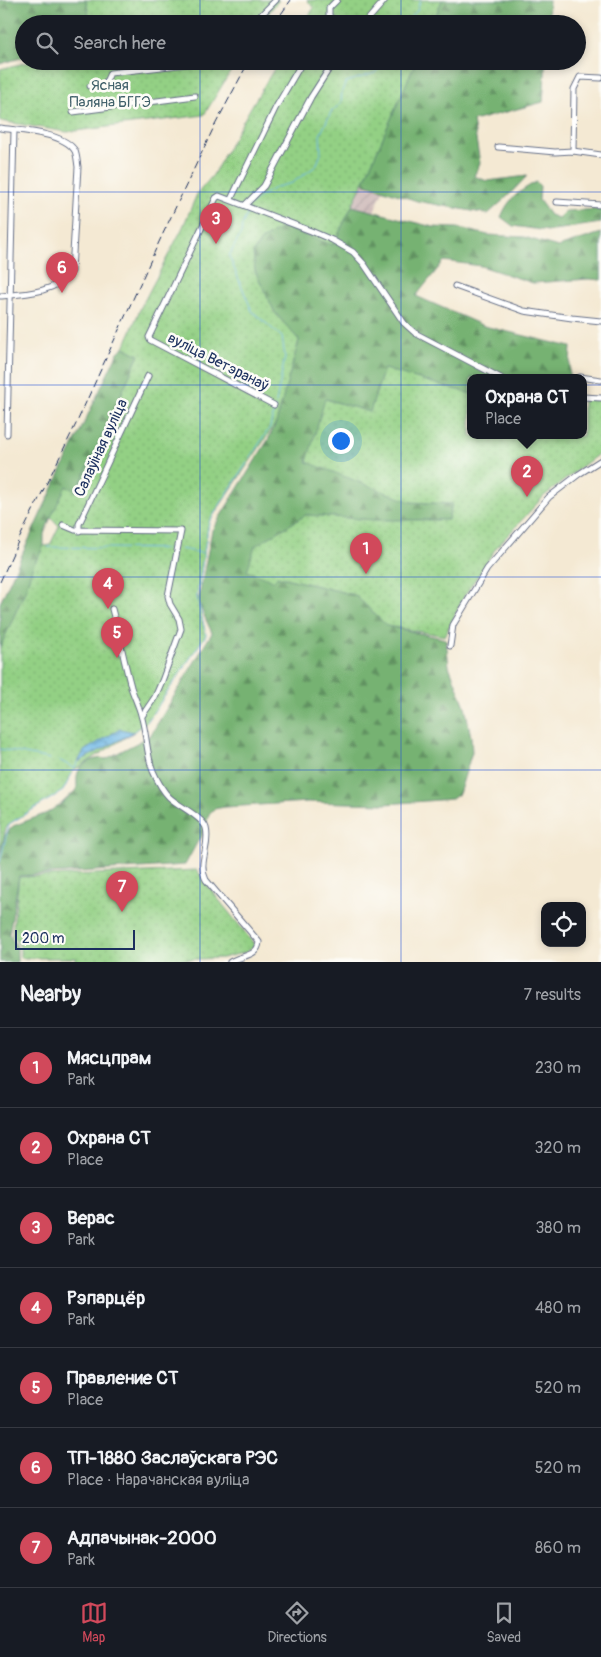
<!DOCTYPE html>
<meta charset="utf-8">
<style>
:root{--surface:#171b24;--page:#20242c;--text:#f1f3f6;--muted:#9ea1a6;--line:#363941;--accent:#d1495b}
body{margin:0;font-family:Pangolin,sans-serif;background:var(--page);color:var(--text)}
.controls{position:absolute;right:15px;bottom:15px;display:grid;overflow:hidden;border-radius:10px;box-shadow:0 2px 8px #0003}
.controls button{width:45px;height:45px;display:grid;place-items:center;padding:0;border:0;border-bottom:1px solid var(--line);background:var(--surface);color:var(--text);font:25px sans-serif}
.scale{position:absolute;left:15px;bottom:12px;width:120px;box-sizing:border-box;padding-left:5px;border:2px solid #1b2f5e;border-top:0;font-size:14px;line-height:18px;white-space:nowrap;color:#1b2f5e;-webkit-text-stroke:4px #fdfcf7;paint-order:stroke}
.you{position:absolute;left:340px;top:440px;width:18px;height:18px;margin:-12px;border:4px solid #fff;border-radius:50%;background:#1a73e8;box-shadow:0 0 0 8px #1a73e833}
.badge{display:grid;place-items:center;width:32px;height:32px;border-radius:50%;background:var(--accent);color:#fff;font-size:16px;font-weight:700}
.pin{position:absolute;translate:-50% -41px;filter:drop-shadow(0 1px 2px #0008)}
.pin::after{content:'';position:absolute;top:26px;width:18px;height:15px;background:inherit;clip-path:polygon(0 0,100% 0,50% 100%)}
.popup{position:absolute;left:467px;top:374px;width:120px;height:65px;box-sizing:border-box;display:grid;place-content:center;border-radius:10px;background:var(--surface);filter:drop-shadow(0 1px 4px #0005);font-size:16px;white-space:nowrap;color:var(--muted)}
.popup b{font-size:19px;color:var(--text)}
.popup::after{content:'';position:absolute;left:50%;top:100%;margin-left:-10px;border:10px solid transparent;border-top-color:var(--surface)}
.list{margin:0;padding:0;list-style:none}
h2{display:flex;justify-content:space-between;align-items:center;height:65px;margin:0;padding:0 20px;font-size:21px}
h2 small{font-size:16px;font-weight:400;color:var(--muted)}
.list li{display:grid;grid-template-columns:32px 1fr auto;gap:15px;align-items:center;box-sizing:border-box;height:80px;padding:0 20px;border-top:1px solid var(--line)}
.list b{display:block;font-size:19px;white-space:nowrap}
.list p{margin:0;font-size:16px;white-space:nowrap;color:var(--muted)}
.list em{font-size:16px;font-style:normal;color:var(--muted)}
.icon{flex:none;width:28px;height:28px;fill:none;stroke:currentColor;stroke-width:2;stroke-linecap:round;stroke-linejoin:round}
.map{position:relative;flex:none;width:601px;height:962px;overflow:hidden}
.search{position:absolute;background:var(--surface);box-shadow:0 2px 8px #0003;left:15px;right:15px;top:15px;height:55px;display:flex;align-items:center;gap:12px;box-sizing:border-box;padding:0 18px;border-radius:28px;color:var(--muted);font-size:19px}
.sheet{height:625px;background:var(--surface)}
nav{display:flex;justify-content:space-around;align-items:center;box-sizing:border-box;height:70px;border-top:1px solid var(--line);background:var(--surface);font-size:14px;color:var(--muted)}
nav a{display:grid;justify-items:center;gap:2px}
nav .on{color:var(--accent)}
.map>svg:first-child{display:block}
</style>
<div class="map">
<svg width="601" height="962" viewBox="0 0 601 962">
<defs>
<pattern id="industrial-furrows" width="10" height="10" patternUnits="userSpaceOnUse" patternTransform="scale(1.25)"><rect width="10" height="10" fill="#d1bfbe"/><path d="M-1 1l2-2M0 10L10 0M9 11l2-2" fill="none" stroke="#b3a4a6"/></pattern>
<pattern id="forest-firs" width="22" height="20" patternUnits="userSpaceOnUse" patternTransform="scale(1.25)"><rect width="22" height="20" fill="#76b272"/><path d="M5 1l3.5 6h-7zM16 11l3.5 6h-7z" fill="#609161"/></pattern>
<pattern id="garden-dots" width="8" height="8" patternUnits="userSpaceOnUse" patternTransform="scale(1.25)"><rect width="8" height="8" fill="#93d084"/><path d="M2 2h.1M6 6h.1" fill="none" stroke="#7eb374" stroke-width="1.8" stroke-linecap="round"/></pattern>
<pattern id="water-waves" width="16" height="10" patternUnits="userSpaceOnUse" patternTransform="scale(1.25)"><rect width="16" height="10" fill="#6ab5e3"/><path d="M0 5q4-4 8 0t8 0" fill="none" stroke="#5694bb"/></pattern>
</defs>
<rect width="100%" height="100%" fill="#fdfcf7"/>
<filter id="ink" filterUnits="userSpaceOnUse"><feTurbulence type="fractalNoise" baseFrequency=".02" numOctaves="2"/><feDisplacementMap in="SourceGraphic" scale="10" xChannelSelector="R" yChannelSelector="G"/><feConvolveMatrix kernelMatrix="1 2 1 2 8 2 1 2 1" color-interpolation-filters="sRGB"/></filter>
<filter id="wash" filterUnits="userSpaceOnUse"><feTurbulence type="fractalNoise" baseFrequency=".0096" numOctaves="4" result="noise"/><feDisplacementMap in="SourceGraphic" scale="20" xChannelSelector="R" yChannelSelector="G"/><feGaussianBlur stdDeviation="1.12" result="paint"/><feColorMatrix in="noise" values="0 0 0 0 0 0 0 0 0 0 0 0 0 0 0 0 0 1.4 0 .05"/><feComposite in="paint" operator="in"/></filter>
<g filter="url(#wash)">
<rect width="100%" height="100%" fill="#f4e9d3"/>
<polygon fill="url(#industrial-furrows)" points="363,183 383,190 374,212 352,206"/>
<g fill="url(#forest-firs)" stroke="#487068">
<polygon points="0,0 86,0 90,16 77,24 24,24 24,57 0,64"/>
<polygon points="442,0 549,0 548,24 432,24"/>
<polygon points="416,61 546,61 543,102 473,121 480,163 474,176 487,181 527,176 508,196 488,214 417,201 363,183"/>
<path d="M536,182L540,186L539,200L550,215L558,218L565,211L601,209V223L548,231L513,226L501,217C509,198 518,192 536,182Z"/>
<path d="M352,206L433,227L458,228L488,235L524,237L558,247L601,233V280L589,279L533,283L481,266L444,261L416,296L484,326L571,347L569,378H471V394L384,369L370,412L326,399L411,502L452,504L448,520H374L306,515L255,546L274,580L276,576L356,595L387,626L446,639L449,666L465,706L471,737L472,752L459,794L452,799L386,804L308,802L225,807L214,809L209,814L202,837L198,841L185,865L19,876L9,935L17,946V962H0V856L5,835L13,826L47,813L62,803L77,789C77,784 76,777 78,772C81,763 97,756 106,759L150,736L212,633L198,602L212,530L268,440L276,423L299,340L275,313L255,271L253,253L260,241L282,227L333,245Z"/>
<polygon points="124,347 139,355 76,493 57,507 51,517 44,534 44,546 32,568 26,589 0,648 0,603 41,513 118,352"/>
</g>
<g fill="url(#garden-dots)" stroke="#578071">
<polygon points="86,0 279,0 260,24 77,24 89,16"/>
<polygon points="307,0 442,0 432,24 303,24 314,8"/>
<polygon points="33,61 237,61 204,115 67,132 0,121 0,69"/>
<polygon points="279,61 416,61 363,183 333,245 282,227 260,241 253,253 255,271 275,313 299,340 276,423 209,522 197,597 206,635 147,722 134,732 73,771 63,791 9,824 6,828 0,852 0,648 26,589 32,568 44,546 50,545 59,526 51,517 66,486 77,492 139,355 124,347 141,307 182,229 197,194 213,175 251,107"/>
<polygon points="384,369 471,394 471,436 583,436 583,399 601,400 601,452 544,496 496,548 463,598 445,636 387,626 355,595 277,576 274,581 247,571 255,546 306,515 374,520 448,520 452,504 411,502 307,462 325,399 370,412"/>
<path d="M197,870C214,896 236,920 255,945L247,952L222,958L132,962H76V958H20V946L12,936L19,877Z"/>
</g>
<polygon fill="url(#water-waves)" stroke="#4272a0" points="120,729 134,732 78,762 84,751"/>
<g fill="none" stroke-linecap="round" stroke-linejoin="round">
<g stroke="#6ab5e3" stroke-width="1">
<polyline points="403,24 417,11 420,0"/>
<polyline points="251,205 258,198 276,187 292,183 316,166 321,154 320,135 331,112 341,103 342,91 346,82 375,73 386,61"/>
<polyline points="249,210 242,225 241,234 229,256 252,311 282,337 285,357 276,403"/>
<polyline points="48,547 174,549"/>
<polyline points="181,549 202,553"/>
<polyline points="147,722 206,635 197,597 209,522 270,427 275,407"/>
<polyline points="134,732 140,727"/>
<polyline points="0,749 50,759"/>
<polyline points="57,759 74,768"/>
<polyline points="0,862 9,824 63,791 78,762"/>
</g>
</g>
</g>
<g filter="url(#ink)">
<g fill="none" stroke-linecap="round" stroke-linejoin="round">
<g stroke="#677087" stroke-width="7">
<g id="minor">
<polyline points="252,24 276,0"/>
<polyline points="331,24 334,20 329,16 329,8 337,0"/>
<polyline points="364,24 385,0"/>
<polyline points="90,86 105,84 110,73 213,61"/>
<polyline points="73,112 195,96"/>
<path d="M0,128C20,131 64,132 75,151C77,156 77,161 78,167L72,271C56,293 26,294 0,296"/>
<polyline points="498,147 555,152 573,151 601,155"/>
<polyline points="573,151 574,89 580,77 601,78"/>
<polyline points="231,199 276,107 303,61"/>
<polyline points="557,202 601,205"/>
<polyline points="245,205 264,186 311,97 334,61"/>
<polyline points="455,286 524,311 572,318 601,321"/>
<polyline points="580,377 601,380"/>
<polyline points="583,397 601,398"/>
<polyline points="274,405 150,340 149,337 216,198 219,196 311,231 332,240 353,252 364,264 404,323 415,333 501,378"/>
<polyline points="7,434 14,130"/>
<polyline points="63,525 75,530 181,531 168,596 170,604 179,619 181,629 162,681 155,697 142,716"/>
<polyline points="79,531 79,524 148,376"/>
<path d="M112,609C119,635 124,661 131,687C134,697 139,706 141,715C147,734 146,753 153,771C157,780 162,790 169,797C178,806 203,817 206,828C211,846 197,862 206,880L259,942C258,957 241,955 230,962"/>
<polyline points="450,646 453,625 487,569 549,497 579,474 601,460"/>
</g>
</g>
<use href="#minor" stroke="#fff" stroke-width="5"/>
<g stroke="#1b2f5e" stroke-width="1" stroke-dasharray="8 4" stroke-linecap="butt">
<polyline points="274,24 291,0"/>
<polyline points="0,582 21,535 77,422 159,242 214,127 249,61"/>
</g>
</g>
</g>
<path fill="none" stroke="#1d4ed8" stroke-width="1" stroke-opacity="0.55" d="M200,0V24M401,0V24M200,61V962M401,61V962M0,192H601M0,385H601M0,577H601M0,770H601"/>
<g text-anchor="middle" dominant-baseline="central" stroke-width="5" stroke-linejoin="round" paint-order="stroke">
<g font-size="15" fill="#3f5f69" stroke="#fdfcf7">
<text x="110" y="85">Ясная<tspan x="110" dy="17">Паляна БГГЭ</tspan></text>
</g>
<g font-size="15" fill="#1b2f5e" stroke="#fdfcf7">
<text transform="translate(218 362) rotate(27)">вуліца Ветэранаў</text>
<text transform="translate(101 448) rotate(-65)">Салаўіная вуліца</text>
</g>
</g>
</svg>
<div class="controls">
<button><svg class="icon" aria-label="locate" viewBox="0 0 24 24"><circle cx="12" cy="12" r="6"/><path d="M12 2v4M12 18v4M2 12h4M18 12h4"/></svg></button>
</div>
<div class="scale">200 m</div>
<div class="you"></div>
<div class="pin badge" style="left:366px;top:574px">1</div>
<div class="pin badge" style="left:527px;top:497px">2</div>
<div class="popup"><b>Охрана СТ</b>Place</div>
<div class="pin badge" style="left:216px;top:244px">3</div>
<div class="pin badge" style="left:108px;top:609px">4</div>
<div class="pin badge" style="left:117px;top:658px">5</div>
<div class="pin badge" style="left:62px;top:293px">6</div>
<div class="pin badge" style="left:122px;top:912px">7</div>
<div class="search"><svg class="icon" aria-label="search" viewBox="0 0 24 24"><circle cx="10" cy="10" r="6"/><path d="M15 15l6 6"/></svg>Search here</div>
</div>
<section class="sheet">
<h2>Nearby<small>7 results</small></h2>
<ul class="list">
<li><span class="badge">1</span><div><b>Мясцпрам</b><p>Park</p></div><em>230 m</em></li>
<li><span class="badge">2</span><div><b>Охрана СТ</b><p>Place</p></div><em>320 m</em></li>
<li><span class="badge">3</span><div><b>Верас</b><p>Park</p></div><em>380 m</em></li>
<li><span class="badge">4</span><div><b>Рэпарцёр</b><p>Park</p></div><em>480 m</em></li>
<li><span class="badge">5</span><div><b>Правление СТ</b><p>Place</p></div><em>520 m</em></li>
<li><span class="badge">6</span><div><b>ТП-1880 Заслаўскага РЭС</b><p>Place · Нарачанская вуліца</p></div><em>520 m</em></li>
<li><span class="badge">7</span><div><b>Адпачынак-2000</b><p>Park</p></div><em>860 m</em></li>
</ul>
</section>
<nav>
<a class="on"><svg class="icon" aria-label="map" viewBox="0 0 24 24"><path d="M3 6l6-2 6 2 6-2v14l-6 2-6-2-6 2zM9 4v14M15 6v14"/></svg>Map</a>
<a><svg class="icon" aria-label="directions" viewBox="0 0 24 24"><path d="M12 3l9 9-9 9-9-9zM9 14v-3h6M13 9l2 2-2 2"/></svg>Directions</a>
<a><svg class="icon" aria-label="saved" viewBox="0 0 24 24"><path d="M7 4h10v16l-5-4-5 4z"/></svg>Saved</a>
</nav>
